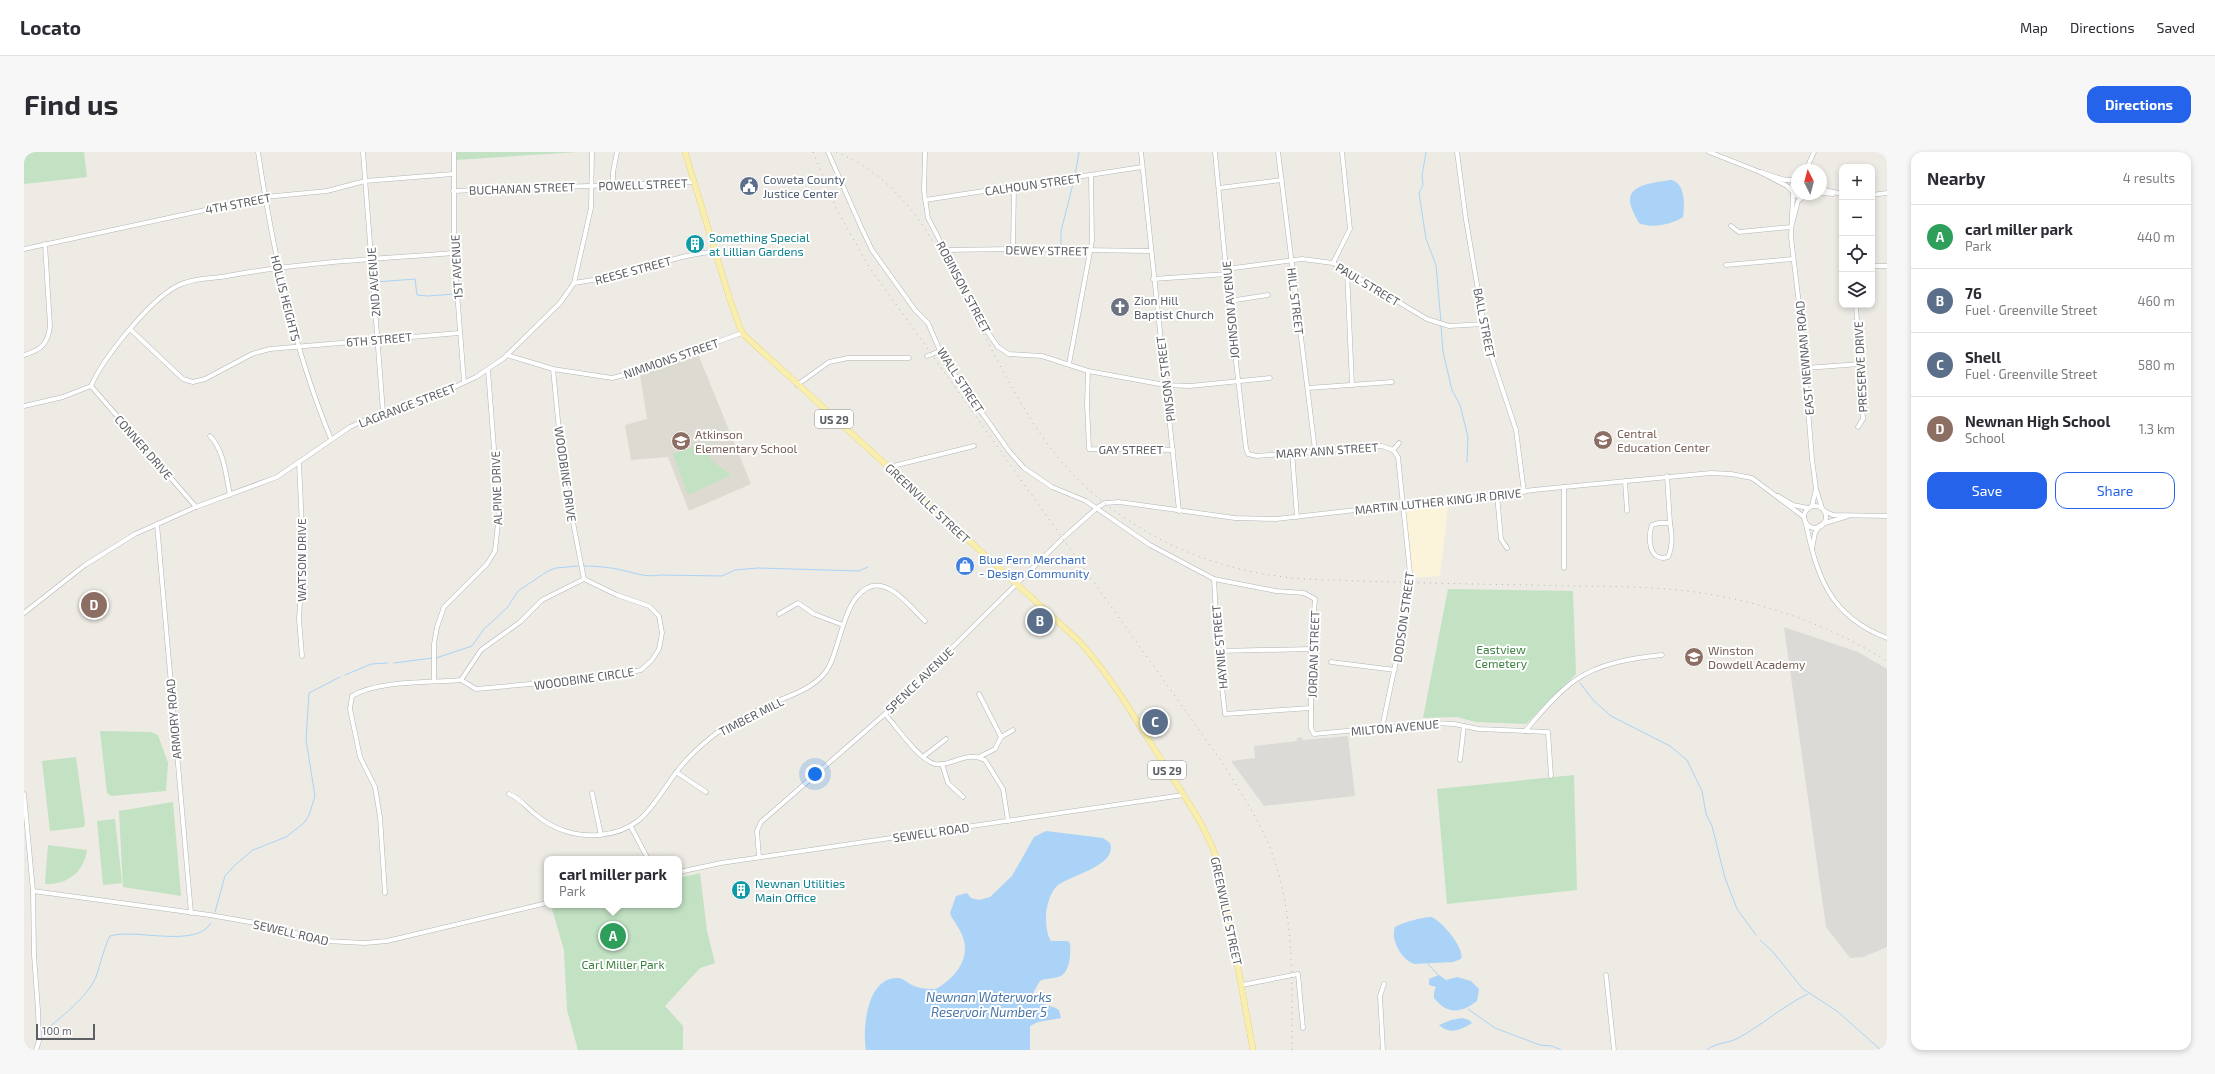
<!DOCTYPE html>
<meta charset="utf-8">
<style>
:root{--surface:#fff;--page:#f7f7f7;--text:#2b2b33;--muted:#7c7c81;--line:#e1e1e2;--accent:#2563eb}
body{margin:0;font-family:"Exo 2",sans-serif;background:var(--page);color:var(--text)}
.controls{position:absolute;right:12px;top:12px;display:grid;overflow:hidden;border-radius:8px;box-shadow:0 2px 6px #0003}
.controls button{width:36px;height:36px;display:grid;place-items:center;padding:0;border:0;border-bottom:1px solid var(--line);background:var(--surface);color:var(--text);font:20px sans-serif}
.compass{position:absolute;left:1767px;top:12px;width:36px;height:36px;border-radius:50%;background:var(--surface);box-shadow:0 2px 6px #0003;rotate:354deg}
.scale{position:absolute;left:12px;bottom:10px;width:59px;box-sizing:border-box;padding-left:4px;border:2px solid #5c5f63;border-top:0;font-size:11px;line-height:14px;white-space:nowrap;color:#5c5f63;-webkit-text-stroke:3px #fff;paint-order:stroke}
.you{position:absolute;left:791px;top:622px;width:14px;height:14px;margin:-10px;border:3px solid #fff;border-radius:50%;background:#1a73e8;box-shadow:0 0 0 6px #1a73e833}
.badge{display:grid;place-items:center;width:26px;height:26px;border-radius:50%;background:var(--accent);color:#fff;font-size:13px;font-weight:700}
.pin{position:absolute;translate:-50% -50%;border:2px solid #fff;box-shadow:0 1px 4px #0006}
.popup{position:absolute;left:520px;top:704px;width:138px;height:52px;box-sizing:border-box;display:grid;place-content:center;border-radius:8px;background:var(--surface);filter:drop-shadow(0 1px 3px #0005);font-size:13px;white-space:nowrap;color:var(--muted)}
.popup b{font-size:15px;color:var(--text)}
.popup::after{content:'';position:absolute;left:50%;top:100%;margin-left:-8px;border:8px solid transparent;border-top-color:var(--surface)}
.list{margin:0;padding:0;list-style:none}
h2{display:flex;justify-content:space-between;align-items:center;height:52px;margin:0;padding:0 16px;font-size:17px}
h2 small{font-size:13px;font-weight:400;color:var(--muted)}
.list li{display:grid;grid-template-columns:26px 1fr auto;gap:12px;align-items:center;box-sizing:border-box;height:64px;padding:0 16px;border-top:1px solid var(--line)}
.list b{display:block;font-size:15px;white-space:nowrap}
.list p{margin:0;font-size:13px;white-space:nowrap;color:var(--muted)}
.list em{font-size:13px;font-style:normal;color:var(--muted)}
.actions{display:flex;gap:8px;padding:12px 16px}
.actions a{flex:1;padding:9px 0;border:1px solid var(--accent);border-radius:12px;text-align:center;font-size:14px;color:var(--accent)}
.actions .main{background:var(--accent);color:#fff}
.icon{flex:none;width:22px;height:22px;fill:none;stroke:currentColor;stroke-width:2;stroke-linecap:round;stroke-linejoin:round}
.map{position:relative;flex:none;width:1863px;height:898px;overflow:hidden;border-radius:12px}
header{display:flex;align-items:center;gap:24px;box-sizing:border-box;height:56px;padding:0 20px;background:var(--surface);border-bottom:1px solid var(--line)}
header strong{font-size:19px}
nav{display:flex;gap:22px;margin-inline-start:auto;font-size:14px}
.intro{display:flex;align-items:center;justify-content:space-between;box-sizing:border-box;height:96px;padding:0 24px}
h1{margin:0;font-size:28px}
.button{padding:10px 18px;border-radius:12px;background:var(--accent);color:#fff;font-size:14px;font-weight:700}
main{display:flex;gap:24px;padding:0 24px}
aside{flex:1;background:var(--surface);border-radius:12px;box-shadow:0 2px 6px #0003}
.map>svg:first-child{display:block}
</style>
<header>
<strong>Locato</strong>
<nav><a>Map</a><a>Directions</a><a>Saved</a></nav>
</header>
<div class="intro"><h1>Find us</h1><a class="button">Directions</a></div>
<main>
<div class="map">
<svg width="1863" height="898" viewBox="0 0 1863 898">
<rect width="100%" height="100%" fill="#edebe4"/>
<polygon fill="#fbf4db" points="1425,347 1416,424 1385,426 1378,353"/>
<g fill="#dcdad6">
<polygon points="1760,475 1834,500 1863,517 1863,795 1839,805 1826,806 1802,775"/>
<polygon points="1324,584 1331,644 1240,654 1207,609 1231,606 1230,594 1273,589 1273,586 1278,585 1278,588"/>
</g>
<polygon fill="#dddad2" points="674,202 727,332 665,359 644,305 607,308 601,273 623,267 616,223"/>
<g fill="#c2e2c3">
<polygon points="0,0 60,0 63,25 0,32"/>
<polygon points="433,0 554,0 432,8"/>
<polygon points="682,290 687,308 707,323 664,343 649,302"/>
<polygon points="1424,437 1549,439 1552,522 1502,572 1452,570 1433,565 1399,566"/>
<polygon points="76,579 127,580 134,583 144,611 142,639 87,644 83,641"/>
<polygon points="52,605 61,671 60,675 26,679 18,609"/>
<polygon points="1550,623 1553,738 1423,752 1413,637"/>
<polygon points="149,650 157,744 99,735 95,659"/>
<polygon points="91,667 98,731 79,733 73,669"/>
<path d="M24,693L63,698C60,720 43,733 21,732Z"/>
<polygon points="676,721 683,779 691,811 676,816 641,854 659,874 659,898 554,898 543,858 540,798 528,757 545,753 655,753 655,726"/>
</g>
<g fill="#aad3f7">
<path d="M1647,28C1661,30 1661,53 1659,65C1649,72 1627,77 1615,71C1612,65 1605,54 1606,47C1607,31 1636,30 1647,28Z"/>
<path d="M1022,679L1079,686L1086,691C1094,714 1046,723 1033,734C1026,741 1023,753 1022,762C1022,771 1022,781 1027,789H1044L1046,792C1047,802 1046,822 1034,825C1028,827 1021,826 1016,829L1009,841C1013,854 1027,852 1035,858L1037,866L1014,870L1006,874V898H842C838,877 843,823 875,826C880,827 884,831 888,833C896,837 904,837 912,837C931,826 948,806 938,783C935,775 929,769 926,761L932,744L943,741L947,746L955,748L966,745L988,724L1010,685Z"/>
<path d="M1407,765C1417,768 1441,796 1437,807L1429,810L1390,812C1378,808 1366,788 1371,775C1377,771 1399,765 1407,765Z"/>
<path d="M1415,823L1422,828L1433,825L1447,829L1455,837L1453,849C1438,861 1423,863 1410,846V840L1412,835L1405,833V827Z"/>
<path d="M1438,866L1445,868L1448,871C1437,878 1425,883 1415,873L1427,868Z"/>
</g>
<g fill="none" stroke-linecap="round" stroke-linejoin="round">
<g stroke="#aad3f7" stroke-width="1">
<polyline points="1402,0 1398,24 1399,33 1395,41 1402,87 1412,113 1417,170"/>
<polyline points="1051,23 1055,0"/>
<polyline points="1037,93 1037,79 1050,28"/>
<polyline points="352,130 391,127 393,143 404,144 430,142"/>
<polyline points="1417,173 1419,200 1428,238 1436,253 1444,285 1443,310"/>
<path d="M559,414C570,414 582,415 593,417C609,420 621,426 636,423L698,424L711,418L734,416L835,419L844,415"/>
<polyline points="412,506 448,494 460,477 483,456 494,439 524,419 532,416 554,414"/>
<polyline points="370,511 408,506"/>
<polyline points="321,523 347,512 364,511"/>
<polyline points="1556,531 1570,549 1587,564 1646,594 1663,608 1678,639 1682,662 1688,674 1701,726 1713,757 1732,783"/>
<polyline points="191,760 201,724 211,713 229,698 262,685 280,671 285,663 291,644 282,588 285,541 316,525"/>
<polyline points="1736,788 1748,799 1779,837 1813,859 1857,898"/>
<polyline points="1404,812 1414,823"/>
<polyline points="1444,857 1471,876 1516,893 1528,894 1537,898"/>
<path d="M18,880C34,869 65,843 72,825C75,816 82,790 86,784C111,776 172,797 187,771"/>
<polyline points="2,898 5,895"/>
<path d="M1683,898C1692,890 1704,892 1714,886C1739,873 1758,854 1784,842"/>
</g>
<g stroke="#b1b4b8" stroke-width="5">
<g id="minor">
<path d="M234,0C249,99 269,195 307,287"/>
<polyline points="339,0 359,260"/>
<polyline points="430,0 430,101 440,230"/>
<polyline points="804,0 837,75 848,98 891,158 904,171 919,206 985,299 1000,316 1028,335 1062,349 1126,393 1190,427 1252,439 1280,441 1291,447 1287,497 1287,576 1290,582 1409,571 1430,572 1455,577 1524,580 1527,624"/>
<polyline points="901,0 900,39 904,66 963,179 974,195 985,202 1018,204 1064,219 1141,233 1166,234 1246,226"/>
<polyline points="1117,0 1155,359"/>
<polyline points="1191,0 1205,149 1222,296 1224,302 1233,304 1358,294 1369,298 1374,305 1386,421 1380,471 1358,576"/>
<polyline points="1254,0 1291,298"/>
<polyline points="1433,0 1442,68 1463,191 1492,278 1500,340"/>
<polyline points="1685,0 1736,20 1763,34 1768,39"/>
<polyline points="1782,18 1790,0"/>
<polyline points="1737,20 1761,28 1771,28"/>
<polyline points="1773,26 1768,33 1769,42 1777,46 1785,42"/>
<polyline points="589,33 589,20 593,0"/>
<polyline points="1195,36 1258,28"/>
<polyline points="1797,37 1818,42"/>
<polyline points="429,39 670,30"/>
<polyline points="1797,41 1809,42"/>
<polyline points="1769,42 1767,85 1777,169 1788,307 1792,337 1788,354"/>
<polyline points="1848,43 1863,41"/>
<polyline points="901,48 1118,15"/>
<polyline points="1768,72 1774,49 1778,46"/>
<polyline points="1707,74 1715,80 1767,75"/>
<polyline points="0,97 241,45 303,39 341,29 429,22"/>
<polyline points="989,97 990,34"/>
<polyline points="920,98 989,97 1126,99"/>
<polyline points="1309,111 1326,77 1318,0"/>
<polyline points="1702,113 1769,107"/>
<polyline points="1848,114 1863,114"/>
<polyline points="1202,117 1278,107 1309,111 1403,167 1425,174 1460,172"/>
<polyline points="1323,118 1328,233"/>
<polyline points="1129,127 1203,122"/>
<polyline points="550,131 575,127 662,104 691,99"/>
<polyline points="1205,149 1244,143"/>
<polyline points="1832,153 1839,267 1834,275"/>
<polyline points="107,178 159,227 169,230 181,227 228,202 246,197 435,181"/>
<path d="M0,203C17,198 24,192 26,174L21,92"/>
<polyline points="483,203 529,217 588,226 608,221 718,181"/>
<polyline points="903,204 916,199"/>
<polyline points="1045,212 1068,89 1067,23"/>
<polyline points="1782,216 1836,212"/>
<polyline points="529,217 539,319 560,427"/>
<polyline points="1064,219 1063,252 1065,297 1149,298"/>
<polyline points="773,233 805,210 824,206 885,206"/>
<polyline points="67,234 172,355"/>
<polyline points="1284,236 1368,230"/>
<path d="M0,254L39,245L67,234C79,206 126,148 153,134C168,126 187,127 203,124C278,110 354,107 430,101"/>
<path d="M186,284C200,298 202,324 206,343"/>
<polyline points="1369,298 1375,291"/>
<polyline points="1268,300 1273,365"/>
<polyline points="275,311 279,397 275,467 278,504"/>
<polyline points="865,315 950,294"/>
<polyline points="1643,324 1646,371"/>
<polyline points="1601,329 1603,359"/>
<polyline points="1792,337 1798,356"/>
<polyline points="1473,343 1477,387 1483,396"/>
<polyline points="1754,344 1769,353 1784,356"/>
<circle cx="1791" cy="365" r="11"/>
<polyline points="1800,359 1809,363 1863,364"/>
<path d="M1781,368C1793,424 1805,464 1863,486"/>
<path d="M1635,371H1646C1648,383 1649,394 1644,405C1625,411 1623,385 1628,373Z"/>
<polyline points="133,372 167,761"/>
<polyline points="1798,372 1824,364"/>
<polyline points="1788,397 1791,381 1795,374"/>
<polyline points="1540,416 1540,335"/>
<polygon points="560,427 593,443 625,454 635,464 638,481 635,497 628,508 617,518 584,525 452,537 437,528 457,498 496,470 518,448"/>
<polyline points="1190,427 1194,499 1201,562 1287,556"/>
<polyline points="0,461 61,413 111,382 172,355 253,325 326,275 359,260 422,239 452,225 480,206 536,151 550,131 567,56 568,0"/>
<polyline points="755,462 774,451 790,462 819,473"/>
<polyline points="1194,499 1287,497"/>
<polyline points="1307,510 1371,518"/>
<polyline points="410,529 410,492 413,475 420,455 463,412 471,399 475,362 464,218"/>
<polyline points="955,542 977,585 971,597 955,605"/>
<path d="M861,562C872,574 895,608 911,612C929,615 940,598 961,608L979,637L984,669"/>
<path d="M1501,579C1516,562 1532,542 1550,529C1575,511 1609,506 1638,503"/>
<polyline points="977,585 989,578"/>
<polyline points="899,605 922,587"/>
<polyline points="1436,608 1440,574"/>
<polyline points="918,612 924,631 939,645"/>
<polyline points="652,620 682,640"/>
<polyline points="568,641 577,683"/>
<polyline points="0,642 9,739 10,803 14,858 15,889 12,898"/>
<path d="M485,642C496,646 502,655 511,662C528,677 552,685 575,683C619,679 628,653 651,622C661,608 676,594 690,583C708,569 733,559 754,549C770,542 788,536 800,522C817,503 817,443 848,434C868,429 888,457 901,469"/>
<polyline points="607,675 624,707"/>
<polyline points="735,705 733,679 737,670 861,562 1038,387 1074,355 1081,351 1095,350 1211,366 1252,367 1519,337 1687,321 1707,322 1728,326 1780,365"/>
<polyline points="655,720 697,711 1159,643"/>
<polyline points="9,739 186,763 237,772 302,789 341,791 363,789 523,751"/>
<path d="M361,741L356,665L351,635L336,605L326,557L328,544C354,528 406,531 437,528"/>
<polyline points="1582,823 1590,898"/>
<polyline points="1218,833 1274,822 1279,876"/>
<polyline points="1359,898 1356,844 1360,832"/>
</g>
</g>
<g stroke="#e5c565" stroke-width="6">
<path id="major" d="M661,0L705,145L716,176L721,184L1055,489C1087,524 1111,566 1136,606C1158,642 1185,676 1196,718L1229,898"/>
</g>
<use href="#minor" stroke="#fff" stroke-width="4"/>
<use href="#major" stroke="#f8eeae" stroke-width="5.5"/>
<g stroke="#b2b3b3" stroke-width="1" stroke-dasharray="1 5" stroke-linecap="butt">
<path d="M789,0L813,58L844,113L1200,613C1217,642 1237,670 1248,701C1271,764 1268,832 1268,898"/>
<path d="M812,0C847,14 873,38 895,68C937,131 966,201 1006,266C1066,364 1166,418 1279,427C1356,430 1434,432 1511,433C1558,435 1606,433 1653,438C1727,445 1800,470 1863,509"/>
</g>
</g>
<defs>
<g id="civic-disc" transform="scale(1)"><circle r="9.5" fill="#5c6f8a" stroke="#fff"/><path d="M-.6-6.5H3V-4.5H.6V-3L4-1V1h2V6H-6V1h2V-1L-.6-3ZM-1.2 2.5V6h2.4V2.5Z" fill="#fff"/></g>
<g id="building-disc" transform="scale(1)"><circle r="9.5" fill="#0f9aa8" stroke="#fff"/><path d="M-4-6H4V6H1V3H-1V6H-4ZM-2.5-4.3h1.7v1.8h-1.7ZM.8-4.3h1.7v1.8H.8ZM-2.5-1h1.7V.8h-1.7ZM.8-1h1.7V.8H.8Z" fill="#fff"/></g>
<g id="church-disc" transform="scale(1)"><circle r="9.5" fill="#6b7280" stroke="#fff"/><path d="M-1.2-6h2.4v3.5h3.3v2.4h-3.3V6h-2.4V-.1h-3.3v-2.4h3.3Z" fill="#fff"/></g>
<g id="school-disc" transform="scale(1)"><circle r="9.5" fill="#8d6e63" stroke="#fff"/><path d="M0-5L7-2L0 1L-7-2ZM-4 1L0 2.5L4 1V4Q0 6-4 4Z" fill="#fff"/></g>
<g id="shop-disc" transform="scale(1)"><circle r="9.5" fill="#3f7fe0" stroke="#fff"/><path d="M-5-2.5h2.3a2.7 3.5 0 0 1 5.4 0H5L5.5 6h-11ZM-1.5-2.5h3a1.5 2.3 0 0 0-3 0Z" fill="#fff"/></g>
</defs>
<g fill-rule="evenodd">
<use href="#civic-disc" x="725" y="34"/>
<use href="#building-disc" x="671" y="92"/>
<use href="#church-disc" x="1096" y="155"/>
<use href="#school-disc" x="1579" y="288"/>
<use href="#school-disc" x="657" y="289"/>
<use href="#shop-disc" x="941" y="414"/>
<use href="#school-disc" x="1670" y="505"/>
<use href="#building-disc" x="717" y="738"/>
</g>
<g text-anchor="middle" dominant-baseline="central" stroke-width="4" stroke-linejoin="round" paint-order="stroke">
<g fill="#fff" stroke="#8d8f92" stroke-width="1">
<rect x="791" y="258" width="38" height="18" rx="3"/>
<rect x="1124" y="609" width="38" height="18" rx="3"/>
</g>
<g font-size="11" font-weight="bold" fill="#5c5f63">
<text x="810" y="267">US 29</text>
<text x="1143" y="618">US 29</text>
</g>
<g font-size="12" fill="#4e5e75" stroke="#fff" text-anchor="start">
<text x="739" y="27">Coweta County<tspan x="739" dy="14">Justice Center</tspan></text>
</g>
<g font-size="12" fill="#5c5f63" stroke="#fff">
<text transform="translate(619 32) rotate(-2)">POWELL STREET</text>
<text transform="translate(1009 32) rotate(-8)">CALHOUN STREET</text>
<text transform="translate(498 36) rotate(-2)">BUCHANAN STREET</text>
<text transform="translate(214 51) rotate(-11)">4TH STREET</text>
<text transform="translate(1023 98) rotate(1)">DEWEY STREET</text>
<text transform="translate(432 115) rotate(-93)">1ST AVENUE</text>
<text transform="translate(609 118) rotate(-15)">REESE STREET</text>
<text transform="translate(349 130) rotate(-94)">2ND AVENUE</text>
<text transform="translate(1344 132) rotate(31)">PAUL STREET</text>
<text transform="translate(940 135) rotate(62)">ROBINSON STREET</text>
<text transform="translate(262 146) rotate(76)">HOLLIS HEIGHTS</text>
<text transform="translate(1272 149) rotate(83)">HILL STREET</text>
<text transform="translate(1206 158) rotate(-95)">JOHNSON AVENUE</text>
<text transform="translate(1461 171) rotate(79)">BALL STREET</text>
<text transform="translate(355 187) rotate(-5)">6TH STREET</text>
<text transform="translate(647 206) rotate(-19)">NIMMONS STREET</text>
<text transform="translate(1780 206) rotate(-95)">EAST NEWNAN ROAD</text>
<text transform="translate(1836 215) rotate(-93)">PRESERVE DRIVE</text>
<text transform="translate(1141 227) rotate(-97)">PINSON STREET</text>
<text transform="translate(937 228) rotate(57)">WALL STREET</text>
<text transform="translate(383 253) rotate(-21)">LAGRANGE STREET</text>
<text transform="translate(120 295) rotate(49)">CONNER DRIVE</text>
<text x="1107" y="297">GAY STREET</text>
<text transform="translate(1303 298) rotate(-4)">MARY ANN STREET</text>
<text transform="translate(542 322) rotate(82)">WOODBINE DRIVE</text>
<text transform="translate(472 336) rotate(-92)">ALPINE DRIVE</text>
<text transform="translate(1414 349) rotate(-6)">MARTIN LUTHER KING JR DRIVE</text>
<text transform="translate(904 351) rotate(43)">GREENVILLE STREET</text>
<text transform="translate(277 408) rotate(-90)">WATSON DRIVE</text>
<text transform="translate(1379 465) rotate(-82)">DODSON STREET</text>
<text transform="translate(1195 495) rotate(-95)">HAYNIE STREET</text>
<text transform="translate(1289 502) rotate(-88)">JORDAN STREET</text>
<text transform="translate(560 526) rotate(-8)">WOODBINE CIRCLE</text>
<text transform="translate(895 528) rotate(-44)">SPENCE AVENUE</text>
<text transform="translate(727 564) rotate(-27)">TIMBER MILL</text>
<text transform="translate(149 567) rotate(-95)">ARMORY ROAD</text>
<text transform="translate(1371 575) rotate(-5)">MILTON AVENUE</text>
<text transform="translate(907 680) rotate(-8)">SEWELL ROAD</text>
<text transform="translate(1203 759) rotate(78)">GREENVILLE STREET</text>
<text transform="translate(267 780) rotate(13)">SEWELL ROAD</text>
</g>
<g font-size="12" fill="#0d838f" stroke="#fff" text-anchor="start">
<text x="685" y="85">Something Special<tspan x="685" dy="14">at Lillian Gardens</tspan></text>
<text x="731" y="731">Newnan Utilities<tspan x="731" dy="14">Main Office</tspan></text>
</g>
<g font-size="12" fill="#5b616d" stroke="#fff" text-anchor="start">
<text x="1110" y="148">Zion Hill<tspan x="1110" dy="14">Baptist Church</tspan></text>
</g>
<g font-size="12" fill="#785e54" stroke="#fff" text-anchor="start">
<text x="1593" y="281">Central<tspan x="1593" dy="14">Education Center</tspan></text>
<text x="671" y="282">Atkinson<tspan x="671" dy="14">Elementary School</tspan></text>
<text x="1684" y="498">Winston<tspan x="1684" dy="14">Dowdell Academy</tspan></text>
</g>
<g font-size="12" fill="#366cbe" stroke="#fff" text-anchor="start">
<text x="955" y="407">Blue Fern Merchant<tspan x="955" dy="14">- Design Community</tspan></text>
</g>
<g font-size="12" fill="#3d8142" stroke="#fff">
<text x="1477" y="497">Eastview<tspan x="1477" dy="14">Cemetery</tspan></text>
<text x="599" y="812">Carl Miller Park</text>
</g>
<g font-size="13" font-style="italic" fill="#4874a7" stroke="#fff">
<text x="965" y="845">Newnan Waterworks<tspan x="965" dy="15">Reservoir Number 5</tspan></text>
</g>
</g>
</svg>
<div class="controls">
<button>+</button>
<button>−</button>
<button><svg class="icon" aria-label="locate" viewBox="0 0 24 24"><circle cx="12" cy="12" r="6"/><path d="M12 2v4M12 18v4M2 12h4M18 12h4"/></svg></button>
<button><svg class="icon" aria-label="layers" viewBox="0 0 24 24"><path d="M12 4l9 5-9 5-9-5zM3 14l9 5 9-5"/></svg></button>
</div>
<svg class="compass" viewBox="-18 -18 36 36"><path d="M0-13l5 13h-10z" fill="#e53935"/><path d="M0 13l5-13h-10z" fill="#7c7c81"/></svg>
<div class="scale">100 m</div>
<div class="you"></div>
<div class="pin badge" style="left:589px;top:784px;background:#2e9e5b">A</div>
<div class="popup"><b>carl miller park</b>Park</div>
<div class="pin badge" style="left:1016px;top:469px;background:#5c6f8a">B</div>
<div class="pin badge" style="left:1131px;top:570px;background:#5c6f8a">C</div>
<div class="pin badge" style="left:70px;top:453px;background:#8d6e63">D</div>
</div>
<aside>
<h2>Nearby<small>4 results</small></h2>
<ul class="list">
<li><span class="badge" style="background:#2e9e5b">A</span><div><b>carl miller park</b><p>Park</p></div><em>440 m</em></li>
<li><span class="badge" style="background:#5c6f8a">B</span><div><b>76</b><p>Fuel · Greenville Street</p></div><em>460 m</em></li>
<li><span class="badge" style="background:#5c6f8a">C</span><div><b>Shell</b><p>Fuel · Greenville Street</p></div><em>580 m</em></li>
<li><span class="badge" style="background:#8d6e63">D</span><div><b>Newnan High School</b><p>School</p></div><em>1.3 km</em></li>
</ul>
<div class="actions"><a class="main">Save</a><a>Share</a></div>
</aside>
</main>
